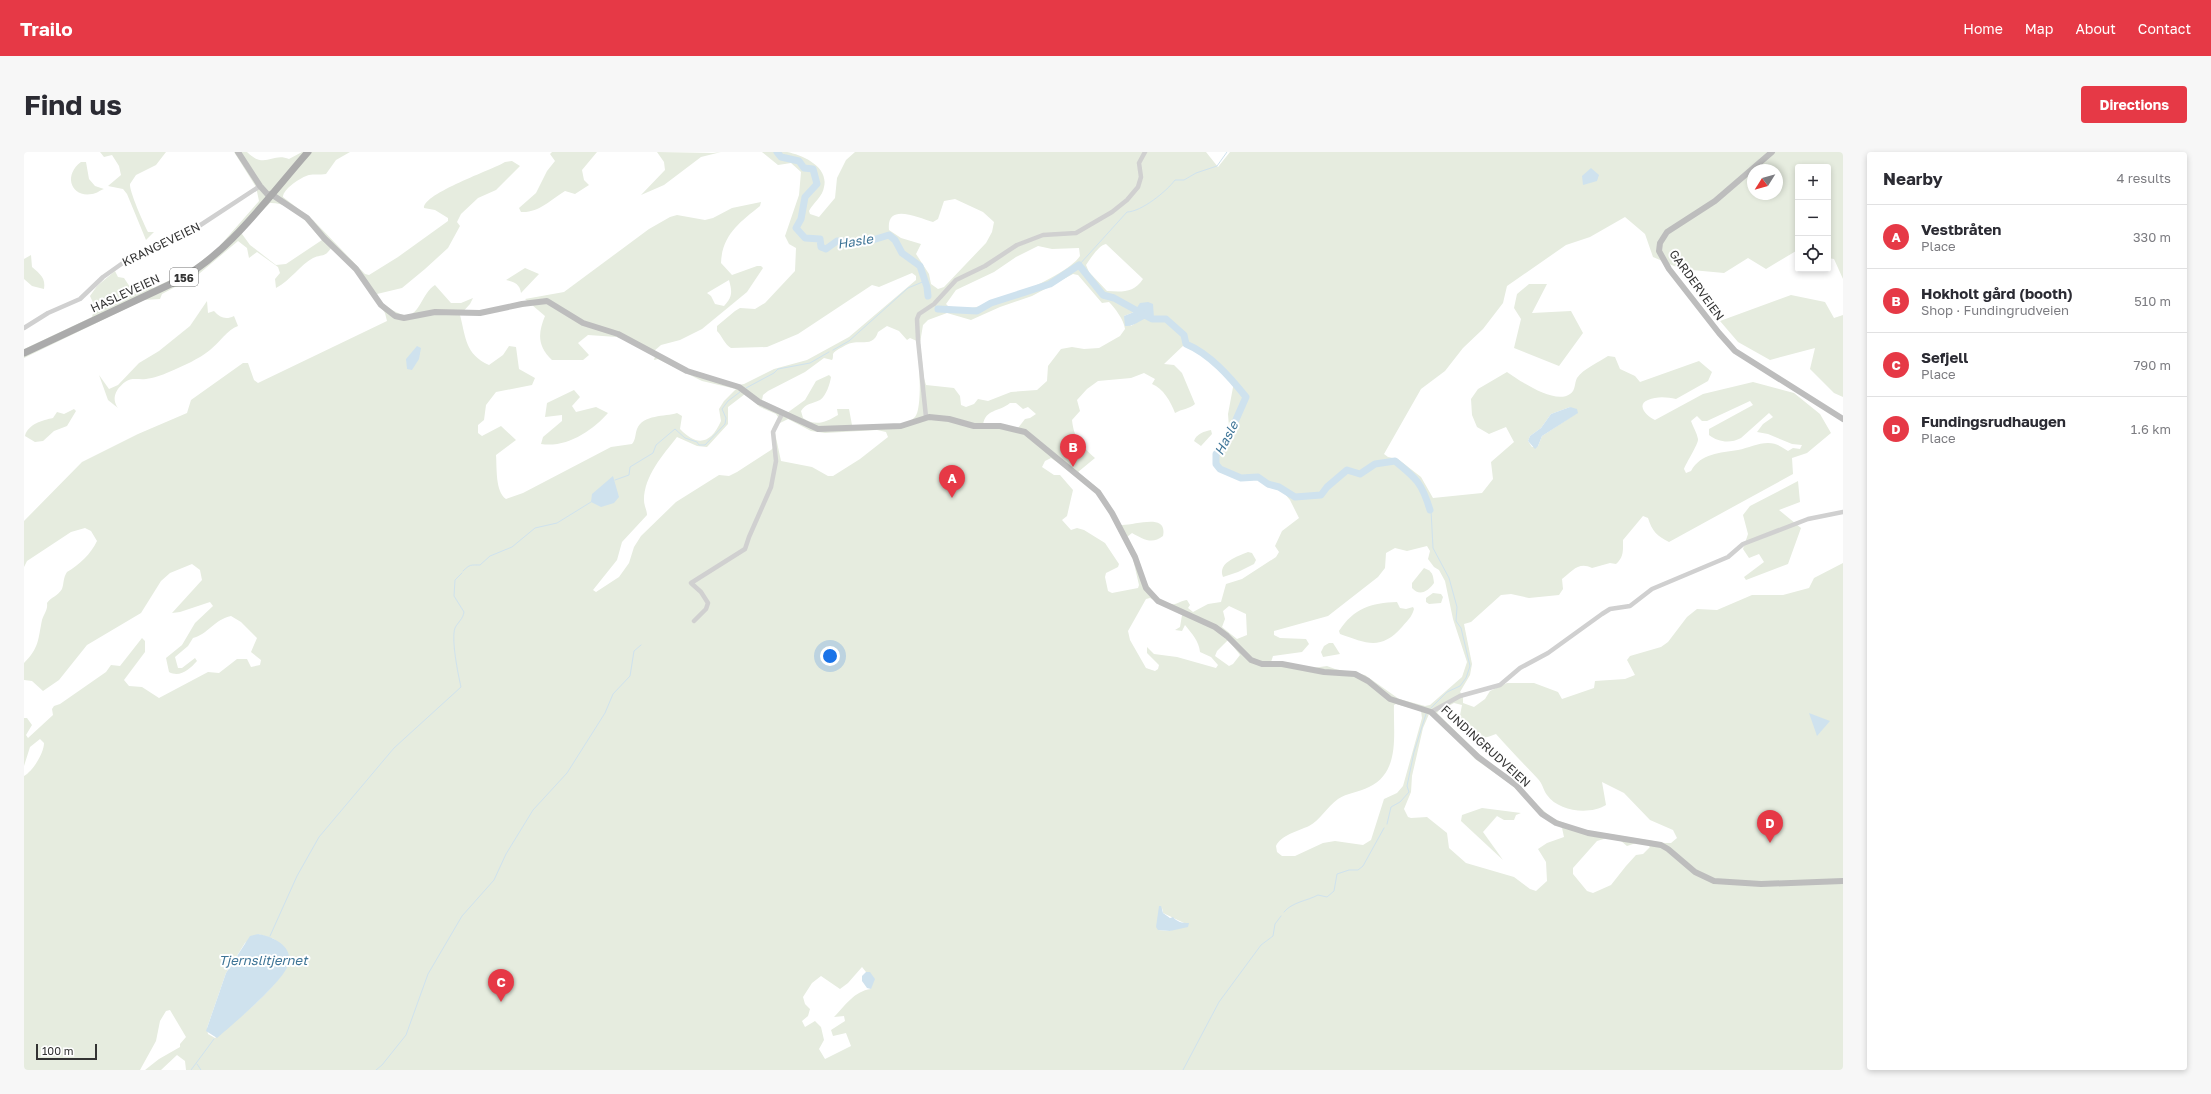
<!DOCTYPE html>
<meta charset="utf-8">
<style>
:root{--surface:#fff;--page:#f7f7f7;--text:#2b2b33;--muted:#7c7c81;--line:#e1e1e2;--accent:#e63946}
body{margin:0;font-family:"Golos Text",sans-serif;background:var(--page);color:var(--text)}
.controls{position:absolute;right:12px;top:12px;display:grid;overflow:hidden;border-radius:4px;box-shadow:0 2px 6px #0003}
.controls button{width:36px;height:36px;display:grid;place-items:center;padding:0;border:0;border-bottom:1px solid var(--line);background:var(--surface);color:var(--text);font:20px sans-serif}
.compass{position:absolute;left:1723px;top:12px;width:36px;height:36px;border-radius:50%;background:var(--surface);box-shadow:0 2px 6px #0003;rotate:233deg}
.scale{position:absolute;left:12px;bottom:10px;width:61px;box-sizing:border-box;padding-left:4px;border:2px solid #333;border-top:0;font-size:11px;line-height:14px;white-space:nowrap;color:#333;-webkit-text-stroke:3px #fff;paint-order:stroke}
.you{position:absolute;left:806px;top:504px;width:14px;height:14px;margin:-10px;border:3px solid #fff;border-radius:50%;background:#1a73e8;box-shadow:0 0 0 6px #1a73e833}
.badge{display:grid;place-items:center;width:26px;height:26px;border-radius:50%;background:var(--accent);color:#fff;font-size:13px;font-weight:700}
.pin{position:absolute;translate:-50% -33px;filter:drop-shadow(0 1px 2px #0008)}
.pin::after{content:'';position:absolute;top:21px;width:14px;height:12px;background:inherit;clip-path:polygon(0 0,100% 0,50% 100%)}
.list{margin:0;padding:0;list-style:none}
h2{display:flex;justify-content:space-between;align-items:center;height:52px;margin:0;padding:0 16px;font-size:17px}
h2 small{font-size:13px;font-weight:400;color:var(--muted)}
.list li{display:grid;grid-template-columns:26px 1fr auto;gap:12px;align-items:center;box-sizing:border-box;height:64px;padding:0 16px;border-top:1px solid var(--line)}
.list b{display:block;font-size:15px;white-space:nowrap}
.list p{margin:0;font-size:13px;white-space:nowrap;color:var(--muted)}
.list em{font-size:13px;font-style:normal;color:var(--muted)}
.icon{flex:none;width:22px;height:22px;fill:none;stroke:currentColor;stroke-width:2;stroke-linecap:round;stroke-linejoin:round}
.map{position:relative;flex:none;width:1819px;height:918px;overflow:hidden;border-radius:4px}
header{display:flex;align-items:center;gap:24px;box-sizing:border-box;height:56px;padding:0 20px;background:var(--accent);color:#fff}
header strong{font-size:19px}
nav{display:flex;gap:22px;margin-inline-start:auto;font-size:14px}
.intro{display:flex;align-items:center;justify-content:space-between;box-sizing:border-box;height:96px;padding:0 24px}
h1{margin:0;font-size:28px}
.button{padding:10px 18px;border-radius:4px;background:var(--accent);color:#fff;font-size:14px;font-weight:700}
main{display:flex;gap:24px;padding:0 24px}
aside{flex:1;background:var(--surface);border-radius:4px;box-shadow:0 2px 6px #0003}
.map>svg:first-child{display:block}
</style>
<header>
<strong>Trailo</strong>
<nav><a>Home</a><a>Map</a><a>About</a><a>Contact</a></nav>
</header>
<div class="intro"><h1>Find us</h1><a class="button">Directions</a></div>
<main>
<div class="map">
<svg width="1819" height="918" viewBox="0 0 1819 918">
<rect width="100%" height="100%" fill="#fff"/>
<g fill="#e6ecdf" fill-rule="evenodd">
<path d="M76,0H142L132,13L112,23L106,32C105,39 120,72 124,80H130L122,88L103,42L99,37L84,34L97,23L95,14L88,3L80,5Z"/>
<path d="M210,0H223C241,18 248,0 265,7L278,0H326L312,8L302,22C296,23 290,22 285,23C277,25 259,37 259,45L289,68L341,122L345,123L374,105L424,69V66L411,58L400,56C400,41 468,18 481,10L488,9L496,14L472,38L454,46L437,62L433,70L436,74L424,96L401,117L378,136L353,142C356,150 363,155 370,159C396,174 394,144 411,133L427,151H437L449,146L446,152L436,163C442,186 441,202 465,213L479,203L485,194L492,195L495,217L511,226L508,233L472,240L462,253L460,268L454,273V281L458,284L477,274L492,288L472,303C473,315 471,340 482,347L499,341L587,295L608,292C612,287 611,282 613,277C619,262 641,265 653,261L658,264L656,277C673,295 687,292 697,269L695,257L700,249L712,237L678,229L634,207L630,208L632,201L661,216L715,233L720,232L750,217L783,208L825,185L892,128V124L888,121L855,135L848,133L774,182L743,195L707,196C701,193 698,184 693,179V174L711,159L716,156L731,157L741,151L771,119L772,96L765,92L761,84L775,43L777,20L767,11L754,13L738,0C746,0 756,0 763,0C779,3 805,15 800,35C799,44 789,51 785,59L786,62L795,65L811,46L813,26L822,8L831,0H1182L1194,15L1206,0H1819V127L1810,107L1804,106V15H1774V99H1772L1742,117L1724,106L1700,121L1657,117L1629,105L1621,82L1601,65L1566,85L1542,93L1483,134L1479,151L1459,177L1439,196L1421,219L1397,237L1360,302L1364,305L1374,307L1397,325L1409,346L1458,341L1469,327L1467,310L1490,290L1482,275L1465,282L1453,275L1448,263L1447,247L1454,237L1483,220C1496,229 1531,253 1546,242C1552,238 1550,232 1553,226C1559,217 1575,210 1584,204L1591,205L1596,217L1611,224L1616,230L1675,209L1688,220L1684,229L1652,247C1643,245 1633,244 1624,248C1611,253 1624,265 1631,268L1679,242L1729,230L1770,241L1796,262L1807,281L1783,301L1768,306L1769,322L1645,390C1633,384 1628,379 1624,366L1619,364L1599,388C1599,398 1600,405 1592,412L1586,411L1568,416C1555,409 1548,419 1538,427L1539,437L1535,443L1505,446L1487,442L1477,443L1447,470L1440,472L1448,512L1446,523L1436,540L1439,543V551L1450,555L1461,547L1466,539L1483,531H1510L1534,540L1538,547L1570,536L1571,529L1601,527L1611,523L1603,508L1606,504L1637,495L1644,490L1663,465L1673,457L1693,458L1728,443H1759L1785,436L1790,426L1819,411V918H162L161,909L153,903L137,918H121L135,907L156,895V892L162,885L146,858L142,859L136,869L132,889L116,918H0V624C9,619 20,601 20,591L16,587L6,595L0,614V566H3L8,573L2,583L4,586L29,563L28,557L30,554L36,552L82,520L87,513L96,514L118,486L121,489V500L100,528L105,534L118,535L135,546L184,520L195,521L213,507H223L227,515L236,513L237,508L227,500L233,486L217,470L207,464C191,467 183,483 169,486L164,494L151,505L154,516H158L171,506L173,509C166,517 156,526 145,520L142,506L158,493L171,471L189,454L186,450L156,460L148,461L178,428L176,418L168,412L146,421L137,429L117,461L63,493L35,528L19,539L8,529L0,528V511C15,496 14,488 18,468C20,461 24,458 23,451C27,445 34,444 38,437C40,431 39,426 43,420C55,413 67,402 73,389L67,379L61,376L47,380L3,409L0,415V369L58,310L114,282L163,261L167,248L219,211H224L230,228L234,231L363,169L361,161L329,116L307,96C301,106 297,102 289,106C276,113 267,128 252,136L251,127L256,121L254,115L233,100L225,106L223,96L214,89L163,132L151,135L138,142L136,147L120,148L0,206V197L68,165L71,155L66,144L73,134L91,119L94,125L100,126L106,135L109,136L120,129L129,136L163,120L193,97L235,49L232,35ZM1729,18H1753V42H1729ZM931,47L959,60L970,70L968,80L962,91L920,135L914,137L907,132L905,122L892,102L897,92L877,86L865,78C862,50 894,66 909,70L914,67L920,49ZM246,51C269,50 285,73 298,88L262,112L252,113L226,93L218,82L219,78ZM1082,92L1119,127C1110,141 1098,140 1083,139L1065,120L1062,113C1066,107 1075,93 1082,92ZM1014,94L1028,97L1055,96L1056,104C1043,124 973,152 948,156C940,158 931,155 924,154L922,152L932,138L970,120L992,105ZM1049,122L1054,123L1078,151L1085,150C1091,156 1100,168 1101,177L1096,184L1075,196L1060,197L1048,195L1037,197L1024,214L1023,229L1013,238L987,240L964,249L954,247L950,252L942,255L937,253L936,244L930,236L902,233L900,226L896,191L899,173L904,168L923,161L947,168L976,155L1008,144ZM1110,160L1130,166L1121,165L1107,174L1100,164ZM863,174L875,179L883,188L886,186L893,189C895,201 899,257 891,265C880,277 844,273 828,273L825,257H813L814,263C802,270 792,275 779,266L777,259C782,251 788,252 796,248C802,244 806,232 807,225L805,223L792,229L781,248L763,261L738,248L739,243L744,239L781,220L800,206L808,208C809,207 809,204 809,202C811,198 819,195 822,193C834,186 849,197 854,180ZM1161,192L1174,197L1210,230L1204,262L1205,275L1200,295L1192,302V312L1196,317L1217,326L1234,325L1244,332L1255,335L1266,348L1275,366L1258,379L1251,394L1255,400L1252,405L1218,427L1202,432L1197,450L1184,452L1169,460L1164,456L1166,453L1163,448C1158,448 1153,453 1148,452C1124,450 1111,404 1103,385L1108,381C1119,387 1128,393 1139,384C1144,360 1110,374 1097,373L1076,338L1054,320L1071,306C1057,293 1050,287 1048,268L1056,259L1053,248L1063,237L1074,229L1107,226L1120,221L1131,227L1128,232C1139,236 1147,250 1151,261C1158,257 1165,257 1171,252L1158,221L1150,213L1140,212ZM721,242L736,255L752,262L754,265L748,277L749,296L747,298L713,320L705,324L695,323L652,350L617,384L610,395L605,411L595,425L572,440L569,438L593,408L598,390L623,363C623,358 620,354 620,348C620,324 639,303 653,285L673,294L683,295L704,272V255ZM1726,249L1729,253L1685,277V283C1694,290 1706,292 1717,286L1745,261L1749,265L1739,272L1733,280L1744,282L1768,292L1778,293L1776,297L1769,296L1764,299C1758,295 1752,291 1744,291C1734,291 1724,296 1714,298C1696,301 1677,301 1667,319L1662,321L1660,317C1662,311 1675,291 1674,287C1673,281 1669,275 1667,269L1673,264L1678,269H1683ZM986,251H992L999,257L1004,255L1012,262L1006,266L1001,267L994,276L959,273C962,256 974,261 986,251ZM1546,255L1553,261L1518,284L1514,294L1508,295L1504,289L1506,284L1517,276L1527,262ZM764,267L787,279L801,281L853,278L862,280L864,285L836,307L809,324H804L788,315L757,309L751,281L754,272ZM1027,306L1064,332L1081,353L1109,407L1115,433L1114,436L1088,441L1084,439L1081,425L1082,421L1094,415L1095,412L1081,391L1060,378L1053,376L1047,378L1038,368L1043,364L1049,338L1036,323H1030L1018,315L1021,309ZM1403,394L1406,399L1404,407L1410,415L1415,418L1421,429L1429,467L1443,510L1438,525L1406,553L1401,554L1375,547L1341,523L1311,517L1303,514L1289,516L1247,510L1249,504L1278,500L1285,492L1282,487L1256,486L1250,483V479L1304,464L1354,425L1361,416L1362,401L1371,396L1383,399ZM1126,446L1158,463L1156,475L1151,478L1158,479L1161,473C1168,482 1175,489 1176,500L1187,505L1194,513L1192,516L1153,505L1130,502L1123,495V501L1135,513L1134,517L1131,519L1122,516L1106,488L1104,479L1122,447ZM1205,454L1222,462L1223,483L1213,487L1198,475L1201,467L1199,459ZM1204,488L1216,503L1209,512L1205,514L1191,504L1193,499ZM1430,551L1438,553L1434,574C1449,589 1453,589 1472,582C1486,598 1500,612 1514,627C1519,632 1519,638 1523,643C1535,660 1566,663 1582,653L1578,630L1600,641L1626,668L1649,678L1653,686L1647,691H1641L1555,677L1528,666L1451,598L1413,561L1416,557H1419ZM1372,552L1397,559L1398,566L1379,634L1373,641L1360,647L1347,688L1339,693L1311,689L1299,691L1271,704H1258L1253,700L1252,694C1257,683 1274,679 1285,674C1296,668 1303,655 1314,647C1323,641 1335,640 1345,635C1377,620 1369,581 1370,553ZM1405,562L1424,578L1451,607L1489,634L1519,665L1538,676L1540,685L1523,691L1514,697L1522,710L1523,729L1512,739L1506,737L1490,725L1442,711L1425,696L1423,681L1403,665L1387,666L1384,665L1380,657L1387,640L1388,624L1399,576ZM1583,686L1597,689L1603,694L1612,691L1624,693L1626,695L1619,702L1612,703L1602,714L1587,733L1569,741L1563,739L1549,722V716L1573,689ZM1139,756V761L1160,771L1146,779L1134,778ZM234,782L250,787L265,811C249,841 216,864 191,886L184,882L183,876L202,821L221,791ZM838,815L842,820H846L847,837C830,839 821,854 810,865L820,864L821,869L807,878L809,884L822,881L827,894L801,907L795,897L800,888L797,875L791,869L781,875L778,869L784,864L786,857L781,852L779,845L788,831L797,824L816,837L824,831Z"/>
<path d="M528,0H573L558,18L560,28L565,33L551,42L541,39C526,48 515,61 497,60L495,56L512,41L523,19L531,9L526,2Z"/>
<polygon points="633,0 689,1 697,0 677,5 640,33 617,43 641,18 640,10"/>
<path d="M57,10H62L65,27L71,34L80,37C76,38 72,42 68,42C47,46 39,23 57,10Z"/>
<path d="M737,50L736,54C716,70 698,83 697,111L708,123L733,114H737L739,116L723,140L678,177L656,188L637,193L630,199L593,185L564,183L554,191L565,203L559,208H528C513,194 514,181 521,164L501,147L540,140L625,77L646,65L653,63L681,68L689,66L708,56ZM705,128C708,139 709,145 700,154L691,152L687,144L683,141Z"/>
<path d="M7,103L8,115C16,122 22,126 20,137L8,134L0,127V107Z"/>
<path d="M501,116L515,122L497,141C496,132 490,130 482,128Z"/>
<polygon points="1505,132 1523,132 1508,161 1547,159 1559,181 1535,214 1490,196 1497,167 1490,156 1493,142"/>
<polygon points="1767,143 1801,150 1810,166 1819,163 1819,245 1810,241 1786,217 1791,196 1746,208 1714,190 1696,169"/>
<path d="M183,149L184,161L190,159C196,166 202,168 210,164L214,174C203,178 196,190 186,198C175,207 159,214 145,220C139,223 129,226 122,227C114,228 108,225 101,230C92,237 87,246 94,256L84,248L75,223L85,237L94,233L115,211L135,199L166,174Z"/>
<path d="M550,238L556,245L548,254L552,260L572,255L584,261C568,279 543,296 517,292L519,285L538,269V263L521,265L523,251Z"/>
<path d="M50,257L52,259L43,274L30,279L19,289L11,290L1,284C4,272 19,268 29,266L33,260L40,262Z"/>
<path d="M1187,278L1188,282L1177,294L1170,289C1172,282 1181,279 1187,278Z"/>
<polygon points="1774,329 1776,350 1755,358 1777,376 1764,412 1722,428 1720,425 1740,410 1735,402 1725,406 1719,397 1724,382 1719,363 1726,354"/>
<path d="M1224,400L1228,401L1232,408L1230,412L1214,420L1199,425C1193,410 1215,404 1224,400Z"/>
<path d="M1400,416C1408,419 1409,422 1410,431C1404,439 1396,445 1388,436V431Z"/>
<polygon points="1409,441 1417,442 1419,445 1417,451 1405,452 1402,450 1402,446"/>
<path d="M1373,450L1376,456L1382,457L1389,455L1390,457C1388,465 1383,469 1378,475C1357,499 1342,491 1316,482L1315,479C1330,456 1347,451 1373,450Z"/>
<polygon points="1305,491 1309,491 1316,502 1299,505 1297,500 1300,494"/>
<polygon points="1458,656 1497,661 1492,663 1490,668 1480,668 1473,664 1459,680 1479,708 1437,669 1438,663"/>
</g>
<g fill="#cfe2ee">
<polygon points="1567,16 1575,23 1573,29 1559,33 1558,24"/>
<path d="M1124,150L1129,152L1130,166C1117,164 1113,175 1101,174L1100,164L1110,160L1116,151Z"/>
<polygon points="393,194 397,196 395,207 388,218 383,217 382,207"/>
<polygon points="1546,255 1553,257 1554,261 1518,284 1514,294 1511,297 1504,289 1506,284 1517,276 1527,262"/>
<polygon points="589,324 595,345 590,351 577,355 567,350 568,342"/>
<polygon points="1785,561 1806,569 1793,584"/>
<path d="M1135,754H1137L1139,761L1146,766L1149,765C1153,770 1158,771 1165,771L1164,775L1146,779L1134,778L1132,775Z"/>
<path d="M234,782C247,784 268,793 265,810C263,827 208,873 193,886L182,879L202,821L226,784Z"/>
<polygon points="842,820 846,820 851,827 847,837 843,836 838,829 838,824"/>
</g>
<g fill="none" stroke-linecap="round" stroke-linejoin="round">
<g stroke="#cfe2ee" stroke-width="1">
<path d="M1055,113L1103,60C1117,60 1143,39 1151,28H1160L1172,21L1193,14L1203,0"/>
<polyline points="809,198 825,189 884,136 901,129"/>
<polyline points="722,236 750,221 754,217 786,211 805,200"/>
<polyline points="591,328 605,323 606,315 629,301 632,293 651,277 661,286 673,290 675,293 681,293 701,272 702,266 698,257 704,249 716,240"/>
<polyline points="1407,358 1409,396 1425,426 1433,455 1432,469 1437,476 1446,514 1442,526 1436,534 1423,540 1407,556"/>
<path d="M439,419C446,412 447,413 456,413L466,404L488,395L511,376L533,371L567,350"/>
<polyline points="1363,672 1367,655 1376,650 1385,640 1383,634 1390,600 1402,562"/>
<path d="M1260,760C1268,750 1283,749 1294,743L1303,745L1310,739L1313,722L1325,718H1334L1339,714L1360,676"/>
<path d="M246,784L273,724L295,685L370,596L437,535C434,522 427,487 431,476C434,470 439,467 440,460L430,444L431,428L438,421"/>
<polyline points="173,912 177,918"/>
<polyline points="167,918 190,887"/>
<polyline points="352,918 358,913 382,883 404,822 438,764 470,728 482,702 509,658 543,621 581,561 589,542 606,524 610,499 617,493"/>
<polyline points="1159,918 1195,850 1237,793 1249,784 1251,772 1257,764"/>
</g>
<g stroke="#cfe2ee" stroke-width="7">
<polyline points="753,0 757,5 775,9 780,16 789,17 793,32 781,45 777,67 772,76 781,86 796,87 797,95 802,97 813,89 842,90 865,83 871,88 878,101 896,114 903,135 904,144"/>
<path d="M914,157L953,159L967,151L1026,132L1055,113L1079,143L1090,146L1128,167H1142L1160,183L1162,192C1186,202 1206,225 1222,245L1200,295L1192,302V312L1196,317L1217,326L1234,325L1244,332L1255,335L1271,345L1297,343L1303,335L1323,318L1336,322L1351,312L1371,309C1392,326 1398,331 1406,358"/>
</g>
<g stroke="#d0d0d0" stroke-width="4.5">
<polyline points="0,176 24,161 56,147 79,125 103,108 175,74 236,34"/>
<polyline points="902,265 894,188 893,167 895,162 910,152 932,128 961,114 993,93 1019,83 1052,81 1088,60 1103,48 1114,35 1117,25 1115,11 1121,0"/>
<polyline points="670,469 682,457 684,451 677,440 667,431 721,397 725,385 747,335 752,309 749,280 758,262"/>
<polyline points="1407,560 1436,544 1476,533 1496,516 1524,501 1578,462 1586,457 1606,454 1628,437 1704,405 1719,392 1784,367 1819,360"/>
</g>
<g stroke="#bdbdbd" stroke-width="6">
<polyline points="214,0 236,34 245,44"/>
<polyline points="1748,0 1691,49 1643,80 1636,91 1635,99 1645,117 1695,181 1711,199 1819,267"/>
<polyline points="247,42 283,66 300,86 332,117 357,153 371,164 380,166 411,160 456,161 498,152 523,149 559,171 594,182 663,219 715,235 735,250 794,277 877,274 905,265 925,267 950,274 976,274 1001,280 1074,340 1088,361 1111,405 1122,436 1134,449 1191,475 1203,484 1227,508 1238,512 1258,512 1300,520 1331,522 1344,529 1366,547 1407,560 1454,605 1492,633 1518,662 1532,671 1564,681 1637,693 1644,697 1671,720 1690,729 1737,732 1819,729"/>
</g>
<path stroke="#ababab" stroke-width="7" d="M0,201L151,130C204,103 245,44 284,0"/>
</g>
<g text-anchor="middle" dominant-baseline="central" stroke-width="4" stroke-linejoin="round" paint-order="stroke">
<rect fill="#fff" stroke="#707070" stroke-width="1" x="146" y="116" width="28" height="18" rx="3"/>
<g font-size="11" font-weight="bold" fill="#333">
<text x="160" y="125">156</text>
</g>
<g font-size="12" fill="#333" stroke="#fff">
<text transform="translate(137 92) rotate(-26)">KRANGEVEIEN</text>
<text transform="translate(1673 133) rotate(54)">GARDERVEIEN</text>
<text transform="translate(101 141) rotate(-25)">HASLEVEIEN</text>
<text transform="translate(1462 594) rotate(42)">FUNDINGRUDVEIEN</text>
</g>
<g font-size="13" font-style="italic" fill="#3f7597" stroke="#fff">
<text transform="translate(831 89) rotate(-9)">Hasle</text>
<text transform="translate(1202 286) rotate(-63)">Hasle</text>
<text x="239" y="808">Tjernslitjernet</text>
</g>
</g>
</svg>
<div class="controls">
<button>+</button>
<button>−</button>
<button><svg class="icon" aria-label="locate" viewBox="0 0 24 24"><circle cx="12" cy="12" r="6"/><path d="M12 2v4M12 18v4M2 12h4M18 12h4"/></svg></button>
</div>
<svg class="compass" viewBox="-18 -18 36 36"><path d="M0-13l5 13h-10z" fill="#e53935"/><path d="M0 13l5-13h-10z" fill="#7c7c81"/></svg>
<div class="scale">100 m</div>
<div class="you"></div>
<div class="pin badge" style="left:928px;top:346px">A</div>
<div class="pin badge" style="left:1049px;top:315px">B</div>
<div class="pin badge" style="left:477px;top:850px">C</div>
<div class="pin badge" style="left:1746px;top:691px">D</div>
</div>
<aside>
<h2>Nearby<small>4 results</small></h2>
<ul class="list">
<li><span class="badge">A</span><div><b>Vestbråten</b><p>Place</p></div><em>330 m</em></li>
<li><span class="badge">B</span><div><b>Hokholt gård (booth)</b><p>Shop · Fundingrudveien</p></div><em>510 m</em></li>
<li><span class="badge">C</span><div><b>Sefjell</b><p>Place</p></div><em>790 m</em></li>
<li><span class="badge">D</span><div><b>Fundingsrudhaugen</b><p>Place</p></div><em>1.6 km</em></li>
</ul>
</aside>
</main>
